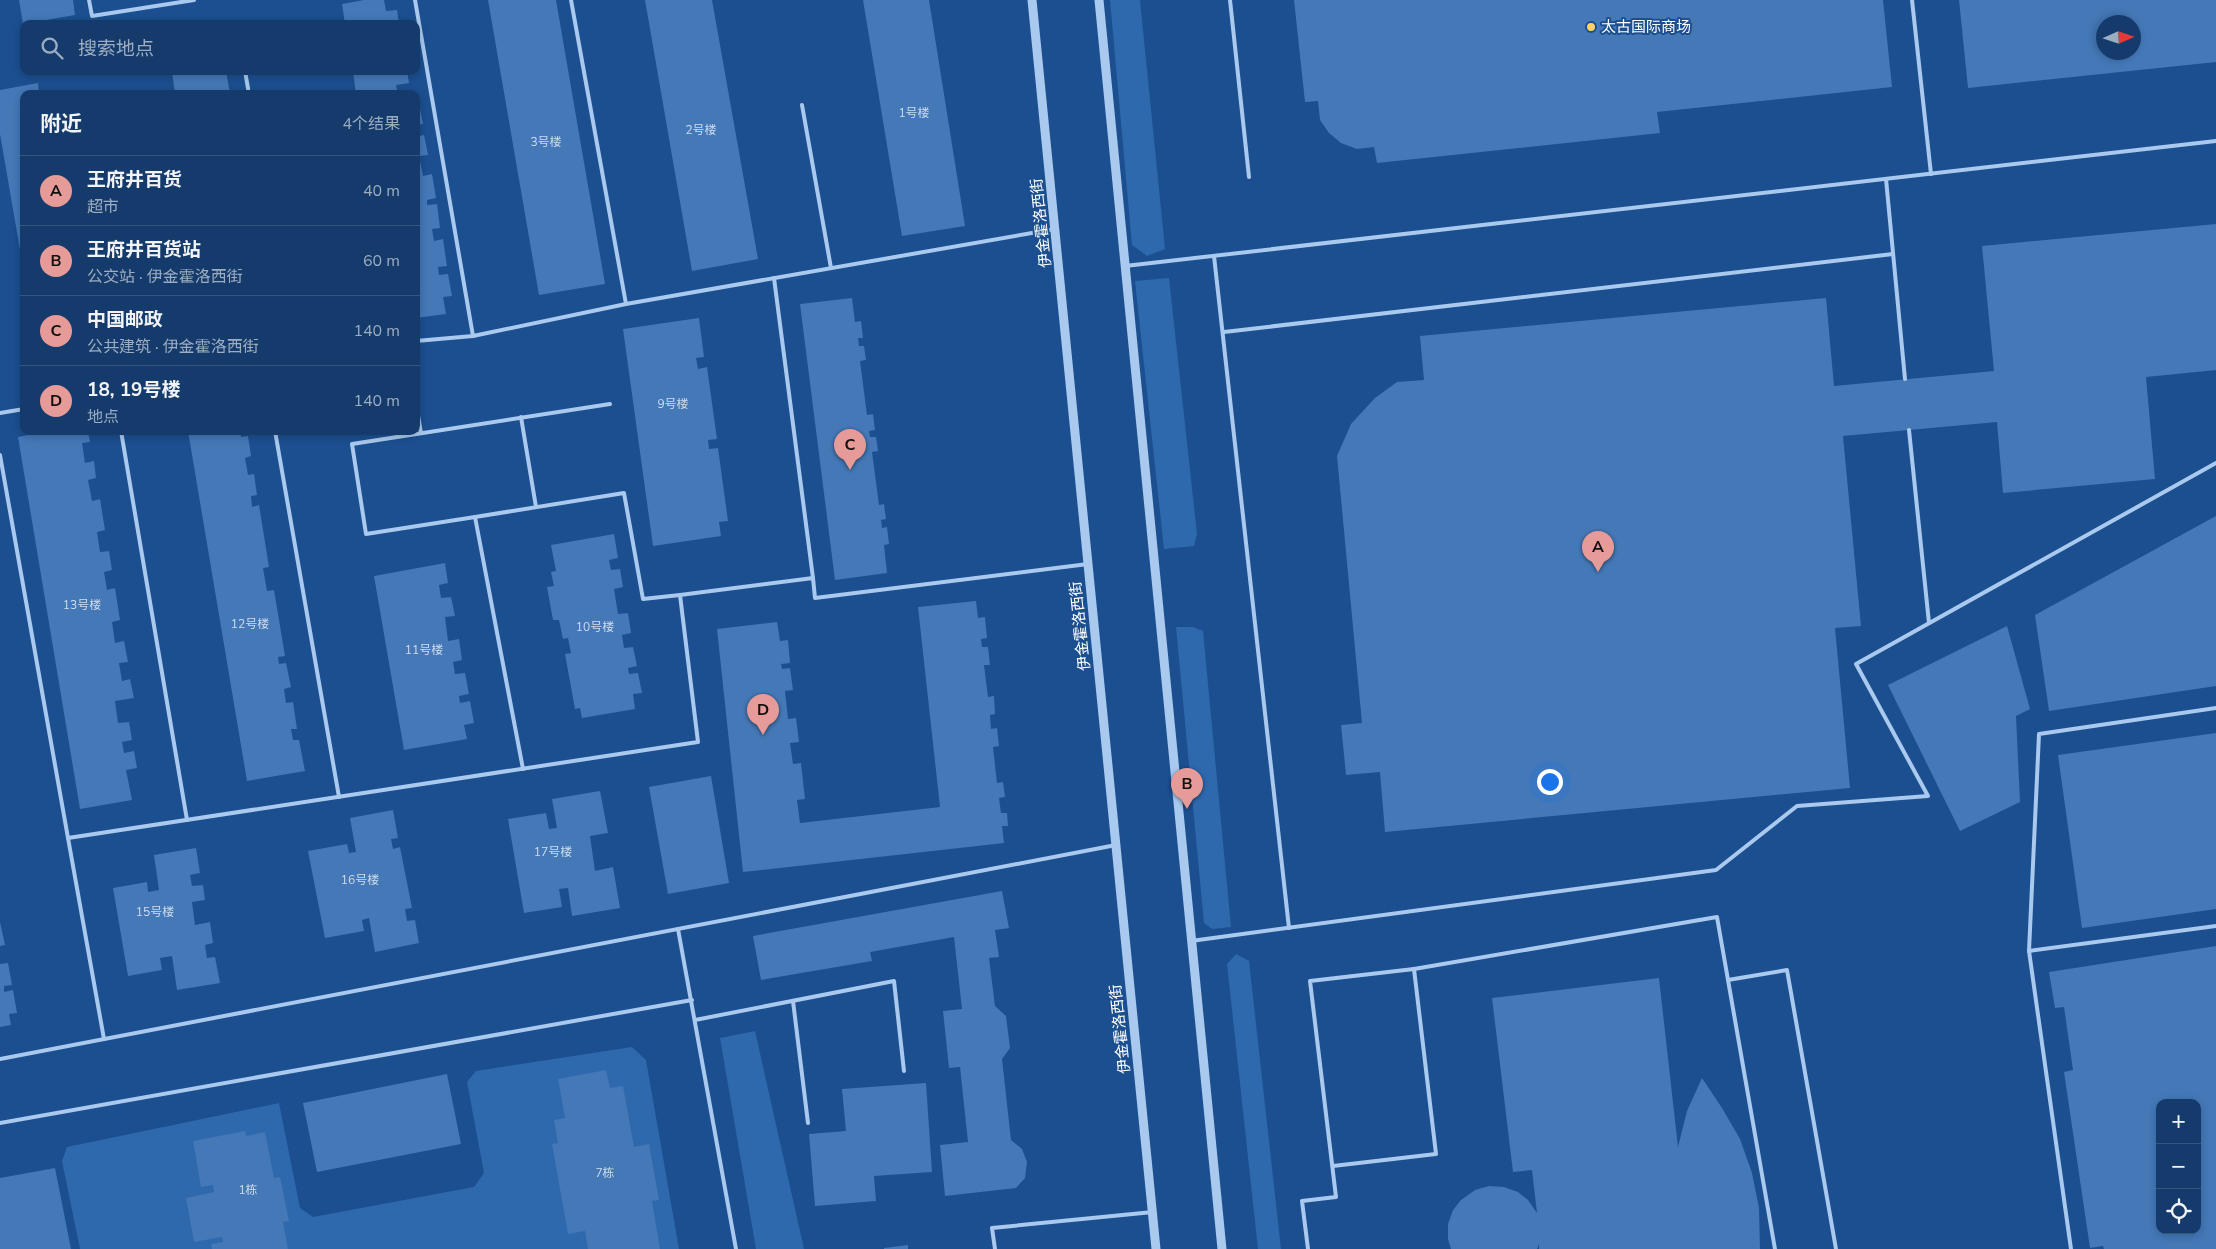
<!DOCTYPE html>
<html lang="zh">
<meta charset="utf-8">
<style>
:root{--surface:#143b6b;--page:#1d4271;--text:#f1f3f6;--muted:#9dadc1;--line:#33557e;--accent:#e69b98}
body{margin:0;font-family:"Nunito Sans","Noto Sans SC",sans-serif;background:var(--page);color:var(--text)}
.controls{position:absolute;right:15px;bottom:15px;display:grid;overflow:hidden;border-radius:10px;box-shadow:0 2px 8px #0003}
.controls button{width:45px;height:45px;display:grid;place-items:center;padding:0;border:0;border-bottom:1px solid var(--line);background:var(--surface);color:var(--text);font:25px sans-serif}
.compass{position:absolute;left:2096px;top:15px;width:45px;height:45px;border-radius:50%;background:var(--surface);box-shadow:0 2px 8px #0003;rotate:87deg}
.you{position:absolute;left:1549px;top:781px;width:18px;height:18px;margin:-12px;border:4px solid #fff;border-radius:50%;background:#1a73e8;box-shadow:0 0 0 8px #1a73e833}
.badge{display:grid;place-items:center;width:32px;height:32px;border-radius:50%;background:var(--accent);color:#111;font-size:16px;font-weight:700}
.pin{position:absolute;translate:-50% -41px;filter:drop-shadow(0 1px 2px #0008)}
.pin::after{content:'';position:absolute;top:26px;width:18px;height:15px;background:inherit;clip-path:polygon(0 0,100% 0,50% 100%)}
.list{margin:0;padding:0;list-style:none}
h2{display:flex;justify-content:space-between;align-items:center;height:65px;margin:0;padding:0 20px;font-size:21px}
h2 small{font-size:16px;font-weight:400;color:var(--muted)}
.list li{display:grid;grid-template-columns:32px 1fr auto;gap:15px;align-items:center;box-sizing:border-box;height:70px;padding:0 20px;border-top:1px solid var(--line)}
.list b{display:block;font-size:19px;white-space:nowrap}
.list p{margin:0;font-size:16px;white-space:nowrap;color:var(--muted)}
.list em{font-size:16px;font-style:normal;color:var(--muted)}
.icon{flex:none;width:28px;height:28px;fill:none;stroke:currentColor;stroke-width:2;stroke-linecap:round;stroke-linejoin:round}
.map{position:relative;flex:none;width:2216px;height:1249px;overflow:hidden}
.search{position:absolute;background:var(--surface);box-shadow:0 2px 8px #0003;left:20px;top:20px;width:400px;height:55px;display:flex;align-items:center;gap:12px;box-sizing:border-box;padding:0 18px;border-radius:10px;color:var(--muted);font-size:19px}
.panel{position:absolute;background:var(--surface);box-shadow:0 2px 8px #0003;left:20px;top:90px;width:400px;height:345px;border-radius:10px}
.map>svg:first-child{display:block}
</style>
<div class="map">
<svg width="2216" height="1249" viewBox="0 0 2216 1249">
<rect width="100%" height="100%" fill="#1b4f8f"/>
<g fill="#2e69ad">
<polygon points="1110,0 1140,0 1165,249 1147,256 1132,245"/>
<polygon points="1169,278 1197,534 1194,546 1164,549 1135,281"/>
<polygon points="1176,627 1193,627 1203,631 1231,927 1212,929 1204,923"/>
<polygon points="1236,954 1249,961 1281,1249 1258,1249 1227,964"/>
<polygon points="755,1031 804,1249 756,1249 720,1038"/>
<polygon points="632,1047 646,1060 679,1249 80,1249 62,1161 67,1147 279,1103 300,1208 313,1217 474,1187 484,1173 467,1082 476,1071"/>
</g>
<g fill="#4478b7" fill-rule="evenodd">
<polygon points="19,0 73,0 75,15 23,24"/>
<polygon points="364,0 384,0 386,11 397,10 399,24 345,24 342,4"/>
<polygon points="488,0 556,0 605,284 539,295"/>
<polygon points="645,0 712,0 758,259 692,271"/>
<polygon points="863,0 929,0 965,226 902,236"/>
<polygon points="1294,0 1883,0 1892,87 1657,112 1660,133 1377,163 1374,147 1357,149 1341,143 1329,133 1320,120 1318,101 1305,102"/>
<path d="M1959,0H2216V62L1968,88ZM2104,22H2134V52H2104Z"/>
<polygon points="172,71 226,71 230,94 175,94"/>
<polygon points="353,71 407,71 409,83 396,85 398,94 356,94"/>
<polygon points="38,83 39,94 24,94 23,267 0,134 0,90"/>
<polygon points="419,104 423,124 416,125 416,105"/>
<polygon points="424,135 428,155 419,156 423,176 432,174 436,198 427,200 427,205 437,204 440,228 432,229 434,241 443,239 447,266 438,267 439,275 448,274 452,296 443,297 446,314 416,318 416,137"/>
<polygon points="2216,224 2216,370 2146,377 2155,479 2003,493 1997,422 1843,436 1861,626 1835,628 1850,788 1385,832 1380,772 1346,775 1341,725 1362,723 1337,456 1351,424 1375,398 1397,382 1424,380 1420,336 1826,298 1834,386 1994,371 1982,246"/>
<polygon points="852,298 855,322 861,321 863,338 858,338 859,346 864,346 866,360 860,361 867,415 873,414 875,430 869,431 870,437 876,437 878,451 872,452 879,505 884,504 886,519 881,520 882,528 887,527 889,544 884,545 887,573 835,580 800,304"/>
<polygon points="699,318 704,357 696,358 698,369 707,367 717,439 708,440 709,449 718,448 728,521 719,522 721,536 653,546 623,329"/>
<polygon points="49,431 88,431 90,442 82,443 85,463 94,461 96,478 88,480 92,501 100,499 105,530 97,532 100,552 109,551 112,570 104,572 107,590 115,588 120,620 112,622 115,643 124,641 128,662 119,663 122,681 130,679 134,698 115,701 118,723 129,722 132,740 122,742 124,753 134,751 137,768 126,770 132,800 80,809 18,437"/>
<polygon points="188,431 240,431 241,437 248,436 251,456 245,458 248,475 254,474 257,495 251,496 252,507 259,505 269,567 263,568 267,591 274,590 285,656 278,657 279,664 286,663 291,687 284,689 286,703 293,702 297,729 291,729 293,740 299,740 305,771 247,781"/>
<polygon points="2216,516 2216,686 2049,711 2035,615"/>
<polygon points="614,534 618,558 609,560 611,570 620,569 623,587 614,589 618,614 628,613 631,633 622,635 624,648 633,647 637,666 628,668 629,674 638,673 642,693 633,694 635,709 582,718 580,708 575,709 565,654 571,653 568,638 563,639 559,620 553,620 547,587 554,586 551,572 556,571 551,545"/>
<polygon points="445,563 448,583 439,585 441,598 451,597 455,616 445,617 448,641 459,639 462,660 453,662 455,674 465,673 469,694 459,696 460,703 470,701 474,723 464,725 467,739 404,750 374,576"/>
<polygon points="976,601 978,618 985,617 987,638 981,639 982,647 988,647 990,665 984,665 988,697 994,696 995,714 990,715 991,729 997,728 999,746 993,747 997,783 1003,782 1005,797 999,798 1001,813 1007,813 1008,826 1002,826 1004,843 743,872 717,629 777,622 780,641 788,640 790,663 781,664 782,669 790,668 793,690 785,691 788,719 796,718 799,742 790,743 793,764 801,763 805,799 797,800 800,823 940,807 918,607"/>
<polygon points="2007,626 2030,709 2016,716 2020,802 1960,831 1888,685"/>
<polygon points="2216,733 2216,909 2082,928 2058,755"/>
<polygon points="711,776 729,883 668,894 649,787"/>
<polygon points="600,791 608,833 590,836 595,871 613,867 620,908 572,916 568,888 559,889 562,907 524,913 508,819 546,813 549,829 557,828 552,799"/>
<polygon points="393,810 398,838 391,839 393,849 400,847 412,908 405,909 407,921 415,920 419,943 375,952 369,918 362,920 364,931 325,938 308,851 347,844 349,853 356,852 350,818"/>
<polygon points="196,848 200,873 190,875 192,886 203,885 205,900 192,902 195,925 210,922 213,943 205,945 207,958 215,957 220,983 177,990 172,956 160,958 162,970 128,976 113,888 147,882 148,892 159,890 154,855"/>
<polygon points="1002,891 1009,928 995,930 999,957 989,958 995,1006 1006,1016 1010,1048 1002,1059 1011,1140 1022,1149 1027,1162 1025,1178 1016,1188 945,1196 940,1145 968,1142 960,1067 949,1068 943,1011 962,1009 954,937 870,952 872,961 761,980 753,936"/>
<polygon points="0,922 5,945 0,946"/>
<path d="M2216,946V1249H2104L2103,1246L2090,1248L2064,1072L2073,1070L2064,1007L2055,1008L2049,972ZM2160,1103H2197V1230H2160Z"/>
<polygon points="8,963 12,985 4,986 4,992 13,990 17,1013 9,1014 11,1025 0,1027 0,964"/>
<polygon points="1659,978 1678,1147 1687,1111 1702,1078 1722,1108 1740,1139 1752,1173 1759,1208 1760,1249 1539,1249 1539,1244 1537,1249 1451,1249 1448,1239 1448,1224 1453,1210 1461,1200 1475,1190 1489,1186 1504,1187 1518,1192 1528,1200 1537,1213 1532,1170 1513,1172 1492,998"/>
<polygon points="606,1070 610,1088 623,1086 634,1147 649,1144 659,1200 652,1201 660,1249 588,1249 585,1231 568,1234 552,1144 558,1143 554,1120 565,1118 558,1079"/>
<polygon points="447,1074 461,1144 317,1172 303,1103"/>
<polygon points="926,1083 932,1172 874,1176 876,1201 815,1206 809,1134 846,1131 842,1089"/>
<polygon points="245,1131 246,1136 265,1132 274,1178 280,1177 289,1221 283,1222 288,1249 212,1249 211,1244 223,1242 222,1237 194,1242 186,1198 214,1192 213,1185 201,1187 193,1141"/>
<polygon points="55,1168 71,1249 0,1249 0,1178"/>
<polygon points="908,1245 908,1249 884,1249 884,1248"/>
</g>
<g fill="none" stroke-linecap="round" stroke-linejoin="round">
<g stroke="#a9c9ee" stroke-width="4">
<polyline points="89,0 92,16 194,0"/>
<polyline points="415,0 473,336"/>
<polyline points="571,0 626,304"/>
<polyline points="1230,0 1249,177"/>
<polyline points="1912,0 1931,174"/>
<polyline points="245,71 249,94"/>
<polyline points="802,105 831,268"/>
<polyline points="1886,179 1905,379"/>
<polyline points="1214,256 1289,928"/>
<polyline points="1125,266 2216,141"/>
<polyline points="774,278 813,578"/>
<polyline points="1224,332 1893,254"/>
<polyline points="416,341 473,336 626,304 1055,229"/>
<polyline points="416,404 421,433"/>
<polyline points="0,413 24,409"/>
<polyline points="521,417 536,507"/>
<polyline points="1909,430 1929,623"/>
<polyline points="121,431 187,820"/>
<polyline points="275,431 339,797"/>
<polyline points="0,455 68,838 698,742 680,595 813,578 815,598 1088,564"/>
<polyline points="475,517 366,534 352,444 610,404"/>
<polyline points="523,769 475,517 624,493 643,599 680,595"/>
<polyline points="68,838 104,1039"/>
<polyline points="678,929 736,1249"/>
<polyline points="1191,941 1716,870 1797,806 1928,796 1856,664 2216,463"/>
<polyline points="2029,951 2216,926"/>
<polyline points="1414,969 1717,917 1775,1249"/>
<polyline points="1728,980 1787,970 1836,1249"/>
<polyline points="793,1001 808,1123"/>
<polyline points="695,1020 894,981 904,1071"/>
<polyline points="0,1059 1116,845"/>
<polyline points="0,1123 692,1000"/>
<polyline points="995,1249 992,1228 1153,1212"/>
<polyline points="1308,1249 1302,1201 1336,1197 1310,981 1414,969 1436,1154 1333,1166"/>
<polyline points="2071,1249 2029,951 2039,734 2216,708"/>
</g>
<g stroke="#a9c9ee" stroke-width="9">
<polyline points="1032,0 1156,1249"/>
<polyline points="1099,0 1222,1249"/>
</g>
</g>
<circle fill="#ffd166" stroke="#1b4f8f" stroke-width="2" cx="1591" cy="27" r="5"/>
<g text-anchor="middle" dominant-baseline="central" stroke-width="4" stroke-linejoin="round" paint-order="stroke">
<g font-size="12" fill="#d0dded">
<text x="914" y="113">1号楼</text>
<text x="701" y="130">2号楼</text>
<text x="546" y="142">3号楼</text>
<text x="673" y="404">9号楼</text>
<text x="82" y="605">13号楼</text>
<text x="250" y="624">12号楼</text>
<text x="595" y="627">10号楼</text>
<text x="424" y="650">11号楼</text>
<text x="553" y="852">17号楼</text>
<text x="360" y="880">16号楼</text>
<text x="155" y="912">15号楼</text>
<text x="605" y="1173">7栋</text>
<text x="248" y="1190">1栋</text>
</g>
<g font-size="15" fill="#fff" stroke="#1b4f8f" text-anchor="start">
<text x="1601" y="27">太古国际商场</text>
</g>
<g font-size="15" fill="#fff" stroke="#1b4f8f">
<text transform="translate(1041 223) rotate(-96)">伊金霍洛西街</text>
<text transform="translate(1080 626) rotate(-96)">伊金霍洛西街</text>
<text transform="translate(1120 1029) rotate(-96)">伊金霍洛西街</text>
</g>
</g>
</svg>
<div class="controls">
<button>+</button>
<button>−</button>
<button><svg class="icon" aria-label="locate" viewBox="0 0 24 24"><circle cx="12" cy="12" r="6"/><path d="M12 2v4M12 18v4M2 12h4M18 12h4"/></svg></button>
</div>
<svg class="compass" viewBox="-18 -18 36 36"><path d="M0-13l5 13h-10z" fill="#e53935"/><path d="M0 13l5-13h-10z" fill="#9dadc1"/></svg>
<div class="you"></div>
<div class="pin badge" style="left:1598px;top:572px">A</div>
<div class="pin badge" style="left:1187px;top:809px">B</div>
<div class="pin badge" style="left:850px;top:470px">C</div>
<div class="pin badge" style="left:763px;top:735px">D</div>
<div class="search"><svg class="icon" aria-label="search" viewBox="0 0 24 24"><circle cx="10" cy="10" r="6"/><path d="M15 15l6 6"/></svg>搜索地点</div>
<section class="panel">
<h2>附近<small>4个结果</small></h2>
<ul class="list">
<li><span class="badge">A</span><div><b>王府井百货</b><p>超市</p></div><em>40 m</em></li>
<li><span class="badge">B</span><div><b>王府井百货站</b><p>公交站 · 伊金霍洛西街</p></div><em>60 m</em></li>
<li><span class="badge">C</span><div><b>中国邮政</b><p>公共建筑 · 伊金霍洛西街</p></div><em>140 m</em></li>
<li><span class="badge">D</span><div><b>18, 19号楼</b><p>地点</p></div><em>140 m</em></li>
</ul>
</section>
</div>
